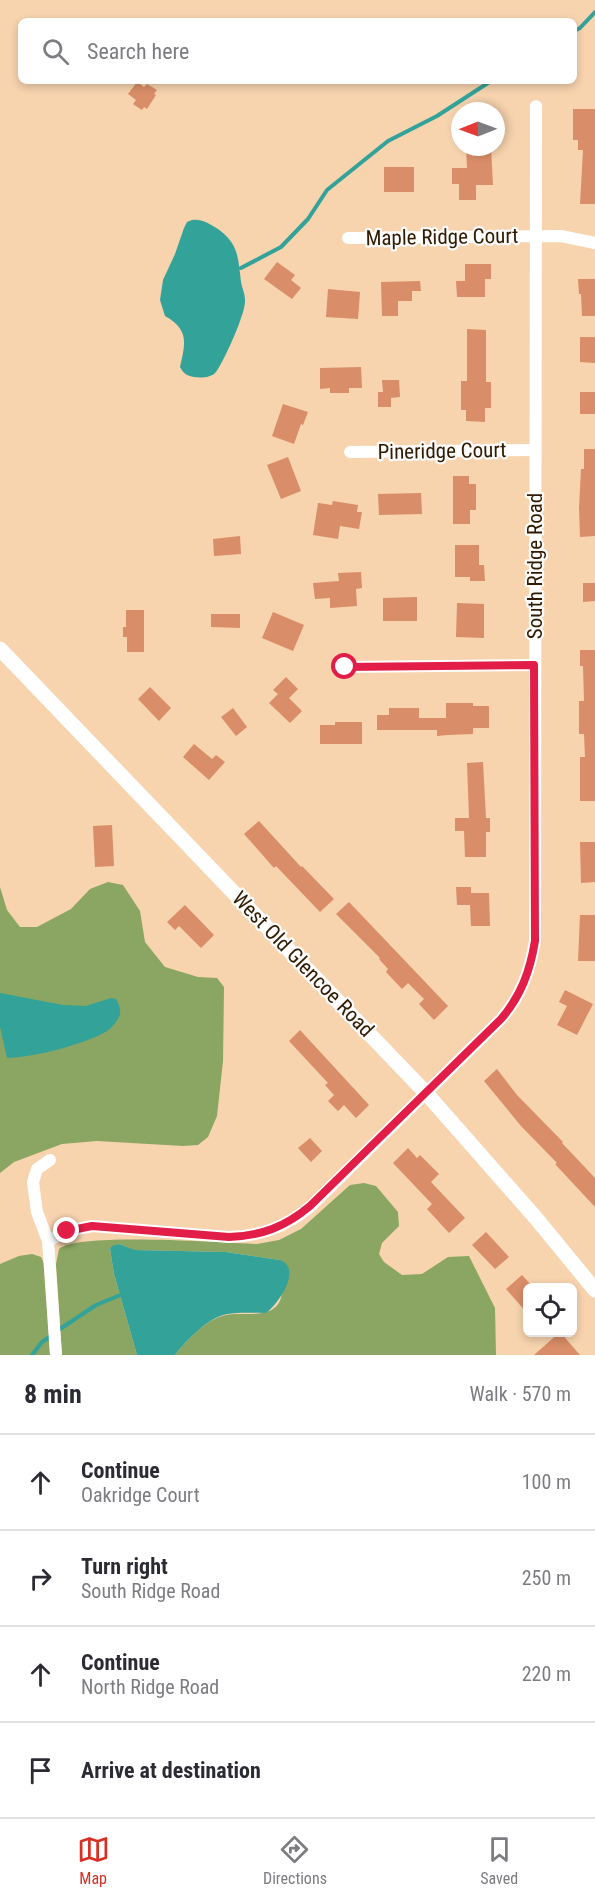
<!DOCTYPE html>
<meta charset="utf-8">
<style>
:root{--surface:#fff;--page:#f2f2f3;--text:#2b2b33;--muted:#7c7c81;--line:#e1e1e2;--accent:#d93025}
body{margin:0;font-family:"Roboto Condensed",sans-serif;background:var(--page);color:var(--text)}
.controls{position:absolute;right:18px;bottom:18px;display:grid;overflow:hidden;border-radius:9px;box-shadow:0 3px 9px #0003}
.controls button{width:54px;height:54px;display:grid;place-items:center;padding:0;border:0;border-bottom:2px solid var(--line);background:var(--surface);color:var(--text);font:30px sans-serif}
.compass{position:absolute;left:451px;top:102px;width:54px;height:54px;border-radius:50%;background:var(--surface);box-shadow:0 3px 9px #0003;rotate:269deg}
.stop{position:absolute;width:18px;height:18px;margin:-14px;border:4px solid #e11d48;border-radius:50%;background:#fff}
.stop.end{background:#e11d48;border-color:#fff;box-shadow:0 2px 6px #0008}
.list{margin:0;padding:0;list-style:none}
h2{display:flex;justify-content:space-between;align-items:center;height:78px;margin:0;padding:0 24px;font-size:26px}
h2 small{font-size:20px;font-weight:400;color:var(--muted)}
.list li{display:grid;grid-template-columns:39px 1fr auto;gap:18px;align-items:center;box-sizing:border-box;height:96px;padding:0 24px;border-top:2px solid var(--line)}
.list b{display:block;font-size:22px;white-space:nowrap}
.list p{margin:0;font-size:20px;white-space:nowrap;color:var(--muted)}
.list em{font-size:20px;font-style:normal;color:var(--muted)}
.icon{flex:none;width:33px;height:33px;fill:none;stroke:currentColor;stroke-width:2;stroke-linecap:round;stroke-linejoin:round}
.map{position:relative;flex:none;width:595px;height:1355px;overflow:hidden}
.search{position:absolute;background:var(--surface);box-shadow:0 3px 9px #0003;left:18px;right:18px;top:18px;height:66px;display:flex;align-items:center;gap:15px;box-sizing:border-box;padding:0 21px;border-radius:9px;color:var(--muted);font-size:22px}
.sheet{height:462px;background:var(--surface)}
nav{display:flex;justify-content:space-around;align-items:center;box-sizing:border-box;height:84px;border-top:2px solid var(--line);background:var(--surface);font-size:16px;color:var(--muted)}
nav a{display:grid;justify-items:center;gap:3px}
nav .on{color:var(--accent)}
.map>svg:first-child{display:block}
</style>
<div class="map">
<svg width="595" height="1355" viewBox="0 0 595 1355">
<rect width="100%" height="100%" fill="#f7d3ae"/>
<g fill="#8aa662">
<polygon points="108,882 123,885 140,911 145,942 165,967 198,977 217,978 224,987 223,1061 217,1116 208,1137 198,1145 183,1146 97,1141 62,1144 14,1162 0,1173 0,887 7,910 20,927 37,927 71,909 90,889"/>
<path d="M364,1183L376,1186L398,1212L399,1226L382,1243L379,1254L384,1262L402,1275L422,1274L448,1257L469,1256L495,1308L496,1355H175C187,1340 206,1319 226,1315C242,1311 274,1321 281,1298C284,1287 280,1271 280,1260L226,1252L134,1250L119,1244L110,1249L114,1274L137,1355H62L56,1264L59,1249C79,1232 223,1243 257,1244L279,1240L301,1229L350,1185Z"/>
<polygon points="32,1254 41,1257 45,1265 50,1355 0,1355 0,1264 19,1256"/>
</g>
<g fill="#33a299">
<path d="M192,220C203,219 209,224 218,229C239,244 238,258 241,282C242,288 245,294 245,300C246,313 224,361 216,372C211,378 201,378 194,377C187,376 183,373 180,367C185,344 190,330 165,316L160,300L163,280L175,254L184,228L187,222Z"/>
<path d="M0,993L63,1005L86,1006L111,998L116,999C119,1005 122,1011 119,1017C117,1021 111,1029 107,1031C86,1044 31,1058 7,1058L0,1027Z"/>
<path d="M119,1244L135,1250L226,1252L280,1260C303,1269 278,1304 266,1313C253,1313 240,1312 227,1314C207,1318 187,1340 175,1355H137L114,1274L110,1249L112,1246Z"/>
</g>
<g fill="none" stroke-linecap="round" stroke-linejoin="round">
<g stroke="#33a299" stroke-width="4">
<polyline points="574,31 580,28 595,12"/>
<polyline points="241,268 281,247 308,219 327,190 388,141 437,116 491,81"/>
<polyline points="57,1331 96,1305 123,1294"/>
<polyline points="32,1355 42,1342 51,1336"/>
</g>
</g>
<g fill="#d98d68">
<polygon points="137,82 144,87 147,84 157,90 154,94 156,95 147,109 144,107 142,110 133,104 136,100 128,94"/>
<polygon points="573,109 595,109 595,204 580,204 583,150 578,150 578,140 573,140"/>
<polygon points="466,147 491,147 493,185 476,185 476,200 459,200 459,184 452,184 452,168 467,168"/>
<rect x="384" y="167" width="30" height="25"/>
<polygon points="277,262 295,275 291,280 301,288 292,299 264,279"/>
<polygon points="465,264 491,264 491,279 485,279 485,297 457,297 456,281 465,281"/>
<polygon points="578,279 595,279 595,316 582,316 581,294 579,294"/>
<polygon points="420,281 421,291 412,291 412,301 398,301 398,316 382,316 381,282"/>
<polygon points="328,289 360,292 358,319 326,317"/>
<polygon points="467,329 486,330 486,382 491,382 491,408 485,408 485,422 466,421 466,410 461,410 461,381 467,381"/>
<polygon points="580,337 595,337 595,363 580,362"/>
<polygon points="361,367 362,388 349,388 349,393 330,393 330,388 320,389 320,368"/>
<polygon points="382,380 399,380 400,397 391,398 391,407 378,407 378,392 383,392"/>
<rect x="580" y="392" width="15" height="22"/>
<polygon points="283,404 308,412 303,425 301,424 294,444 272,436"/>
<polygon points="584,449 595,449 595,536 580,537 579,508 581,469 584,469"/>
<polygon points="288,457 301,491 281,499 267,465"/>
<polygon points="453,476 469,476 469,484 476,484 476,510 470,510 470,524 453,524"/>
<polygon points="421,493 422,514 379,515 378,494"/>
<polygon points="333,501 358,505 357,512 362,512 359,529 340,526 338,539 313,535 318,503 332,505"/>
<polygon points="240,536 241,554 214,556 213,539"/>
<polygon points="455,545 479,545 479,565 484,565 485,581 470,581 470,577 455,577"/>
<polygon points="361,572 362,588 356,589 357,606 330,608 330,598 315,599 313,583 339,581 338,573"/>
<polygon points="583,583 595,583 595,601 583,602"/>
<polygon points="417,597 417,621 383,621 383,598"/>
<polygon points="457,603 484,604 484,638 456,637"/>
<polygon points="126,610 144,610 144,652 127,652 127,637 123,637 123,627 126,627"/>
<polygon points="273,612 304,625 293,651 262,638"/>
<polygon points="211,614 240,614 240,628 211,627"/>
<polygon points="580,650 595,650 595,801 580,801 580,757 585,757 584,734 579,734 579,701 584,701 583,666 580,666"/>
<polygon points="286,677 298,689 289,698 302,711 290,723 269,703 278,694 273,690"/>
<polygon points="150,687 171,708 159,721 138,699"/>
<polygon points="446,703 473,703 473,706 489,706 489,728 473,728 473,734 448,735 437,736 437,730 377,730 377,715 389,715 389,708 419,708 419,718 446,718"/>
<polygon points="233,708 247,727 236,736 221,717"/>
<polygon points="335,722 362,722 362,744 320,744 320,725 335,725"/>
<polygon points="194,744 212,759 216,755 225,762 209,780 183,757"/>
<polygon points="483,762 486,818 490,818 490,832 486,832 486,857 465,857 464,831 455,831 455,818 469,818 467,763"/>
<polygon points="259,821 301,867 302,866 334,899 320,912 276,866 274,868 244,834"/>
<polygon points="112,825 114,866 95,867 93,826"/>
<polygon points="580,842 595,842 595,882 581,883"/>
<polygon points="456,887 471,887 471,893 489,893 490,926 471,926 470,905 457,905"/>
<polygon points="349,902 448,1006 434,1020 419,1004 424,999 408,983 402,989 386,972 388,969 379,959 380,958 336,914"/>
<polygon points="185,905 214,935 201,948 179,926 175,930 167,922"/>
<polygon points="580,915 595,915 595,961 578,961"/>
<polygon points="565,990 593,1004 577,1035 557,1025 567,1006 559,1002"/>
<polygon points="300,1030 369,1105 356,1118 344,1105 338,1111 328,1101 334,1095 325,1085 328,1083 289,1041"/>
<polygon points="497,1069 517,1095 563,1142 562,1143 595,1178 595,1207 555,1164 557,1163 521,1126 484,1081"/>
<polygon points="310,1138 322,1151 311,1162 298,1148"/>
<polygon points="408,1148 417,1158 420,1155 439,1174 431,1182 465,1218 449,1233 427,1209 432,1204 393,1163"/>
<polygon points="486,1232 509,1257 495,1269 472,1245"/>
<polygon points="522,1275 533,1287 528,1287 528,1314 506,1289"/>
<polygon points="560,1332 580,1355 534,1355"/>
</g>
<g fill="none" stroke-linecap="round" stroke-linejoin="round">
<g stroke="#fff" stroke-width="12">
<polyline points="348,238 561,236 595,243"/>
<polyline points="350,452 534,450"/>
<polyline points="345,667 534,665"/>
<polyline points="50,1160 37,1169 33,1182 37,1212 48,1241 56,1355"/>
<path d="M48,1241L67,1231L92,1226L229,1237C261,1236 285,1227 310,1207L501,1019C521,996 530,971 535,941L536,106"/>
</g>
<polyline stroke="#fff" stroke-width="15" points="0,649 426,1093 535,1217 595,1290"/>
</g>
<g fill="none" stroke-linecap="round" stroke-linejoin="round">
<path stroke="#e11d48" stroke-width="8" d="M67,1231L92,1226L229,1237C261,1236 285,1227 310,1206L501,1019C521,996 530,971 535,941L534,665L345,667"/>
</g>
<g text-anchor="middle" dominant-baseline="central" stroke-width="4.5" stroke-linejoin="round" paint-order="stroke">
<g font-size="21" fill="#301a00" stroke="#fbfbfb">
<text transform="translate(442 237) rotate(-1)">Maple Ridge Court</text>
<text transform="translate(442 451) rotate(-1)">Pineridge Court</text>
<text transform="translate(535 566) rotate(-90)">South Ridge Road</text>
<text transform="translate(303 964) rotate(46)">West Old Glencoe Road</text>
</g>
</g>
</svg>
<div class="controls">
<button><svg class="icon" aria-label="locate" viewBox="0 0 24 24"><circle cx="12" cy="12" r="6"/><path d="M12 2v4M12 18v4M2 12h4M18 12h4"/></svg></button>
</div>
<svg class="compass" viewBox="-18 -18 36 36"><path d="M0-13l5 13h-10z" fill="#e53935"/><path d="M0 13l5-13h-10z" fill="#7c7c81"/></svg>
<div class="stop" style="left:345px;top:667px"></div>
<div class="stop end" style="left:67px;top:1231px"></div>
<div class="search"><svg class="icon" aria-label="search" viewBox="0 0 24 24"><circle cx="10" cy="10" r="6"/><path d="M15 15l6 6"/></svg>Search here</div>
</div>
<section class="sheet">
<h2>8 min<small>Walk · 570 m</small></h2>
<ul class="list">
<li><svg class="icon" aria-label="ahead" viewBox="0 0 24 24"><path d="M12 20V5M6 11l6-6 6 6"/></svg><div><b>Continue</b><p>Oakridge Court</p></div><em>100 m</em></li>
<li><svg class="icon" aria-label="right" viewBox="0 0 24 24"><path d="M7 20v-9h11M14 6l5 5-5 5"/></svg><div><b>Turn right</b><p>South Ridge Road</p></div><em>250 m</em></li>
<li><svg class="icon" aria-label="ahead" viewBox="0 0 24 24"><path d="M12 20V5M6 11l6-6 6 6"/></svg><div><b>Continue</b><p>North Ridge Road</p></div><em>220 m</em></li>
<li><svg class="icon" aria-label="arrive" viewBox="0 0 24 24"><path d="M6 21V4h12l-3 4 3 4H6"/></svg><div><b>Arrive at destination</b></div></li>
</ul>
</section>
<nav>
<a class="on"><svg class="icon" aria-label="map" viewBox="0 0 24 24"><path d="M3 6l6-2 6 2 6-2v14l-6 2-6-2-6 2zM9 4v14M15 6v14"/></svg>Map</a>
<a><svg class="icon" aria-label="directions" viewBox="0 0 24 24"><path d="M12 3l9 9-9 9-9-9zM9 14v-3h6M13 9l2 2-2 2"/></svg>Directions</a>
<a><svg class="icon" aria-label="saved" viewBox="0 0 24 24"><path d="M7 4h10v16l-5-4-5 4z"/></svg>Saved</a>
</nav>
